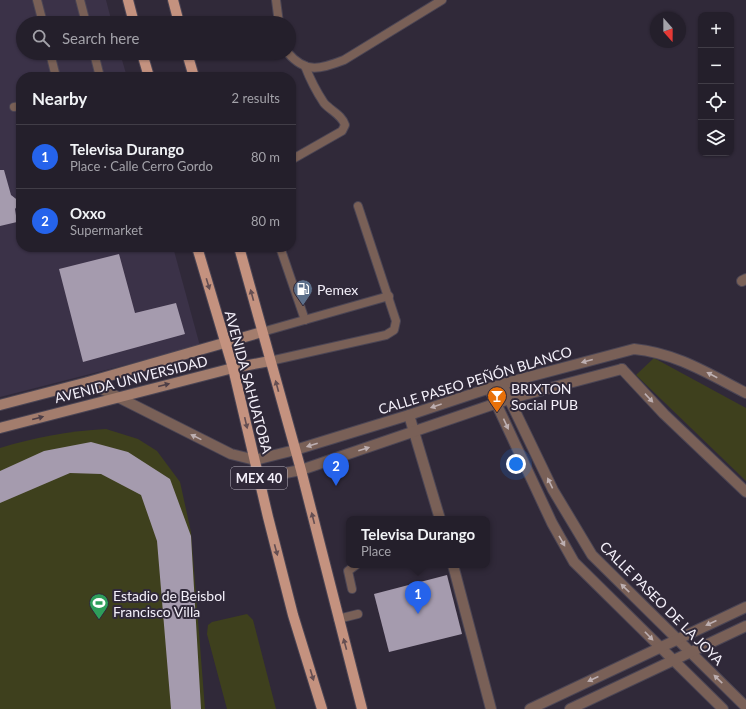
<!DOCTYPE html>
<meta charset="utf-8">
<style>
:root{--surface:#241f2b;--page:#302c37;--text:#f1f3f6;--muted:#a3a2a9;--line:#413d47;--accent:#2563eb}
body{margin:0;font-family:Lato,sans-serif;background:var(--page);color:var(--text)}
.controls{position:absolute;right:12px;top:12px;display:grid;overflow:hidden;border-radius:8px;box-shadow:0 1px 3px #0004}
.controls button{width:36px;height:36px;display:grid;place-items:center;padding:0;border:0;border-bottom:1px solid var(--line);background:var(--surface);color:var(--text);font:20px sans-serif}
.compass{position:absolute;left:650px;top:12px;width:36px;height:36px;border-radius:50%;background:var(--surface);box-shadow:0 1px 3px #0004;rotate:159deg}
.you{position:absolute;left:516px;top:464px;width:14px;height:14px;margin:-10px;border:3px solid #fff;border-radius:50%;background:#1a73e8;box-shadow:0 0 0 6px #1a73e833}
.badge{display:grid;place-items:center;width:26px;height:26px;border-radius:50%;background:var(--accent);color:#fff;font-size:13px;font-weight:700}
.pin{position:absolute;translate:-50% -33px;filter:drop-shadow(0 1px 2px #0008)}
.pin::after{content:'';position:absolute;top:21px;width:14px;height:12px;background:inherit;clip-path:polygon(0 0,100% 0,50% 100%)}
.popup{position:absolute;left:346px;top:516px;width:144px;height:52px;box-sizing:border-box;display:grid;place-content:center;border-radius:8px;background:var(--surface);filter:drop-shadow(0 1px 3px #0005);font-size:13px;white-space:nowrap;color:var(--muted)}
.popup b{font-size:15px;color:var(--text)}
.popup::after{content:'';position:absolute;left:50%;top:100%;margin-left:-8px;border:8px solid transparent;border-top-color:var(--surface)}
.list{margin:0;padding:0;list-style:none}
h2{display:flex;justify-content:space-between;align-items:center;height:52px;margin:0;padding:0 16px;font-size:17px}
h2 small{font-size:13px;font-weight:400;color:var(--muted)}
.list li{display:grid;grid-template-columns:26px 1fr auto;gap:12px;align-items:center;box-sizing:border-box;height:64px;padding:0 16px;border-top:1px solid var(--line)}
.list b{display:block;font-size:15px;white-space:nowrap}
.list p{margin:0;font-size:13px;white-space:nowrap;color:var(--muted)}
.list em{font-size:13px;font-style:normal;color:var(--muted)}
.icon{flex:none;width:22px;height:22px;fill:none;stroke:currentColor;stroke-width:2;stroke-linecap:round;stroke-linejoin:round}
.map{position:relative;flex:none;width:746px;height:709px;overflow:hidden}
.search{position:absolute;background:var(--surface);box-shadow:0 1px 3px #0004;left:16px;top:16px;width:280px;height:44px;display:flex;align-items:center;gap:10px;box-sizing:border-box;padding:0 14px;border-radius:22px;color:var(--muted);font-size:15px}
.panel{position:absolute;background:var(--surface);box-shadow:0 1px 3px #0004;left:16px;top:72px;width:280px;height:180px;border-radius:16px}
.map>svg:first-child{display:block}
</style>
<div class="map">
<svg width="746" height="709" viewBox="0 0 746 709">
<rect width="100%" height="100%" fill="#302939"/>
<polygon fill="#3b3248" points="0,0 106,0 112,23 23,23 23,53 120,53 127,77 21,77 21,247 173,247 200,346 0,397"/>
<g fill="#3e401d">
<polygon points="654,358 746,408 746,481 636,375"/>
<path d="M106,429L138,439L157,451L180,482L191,532L205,709H0V448C36,437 69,431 106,429Z"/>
<polygon points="247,614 253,620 276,709 227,709 207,634 208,625 212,622"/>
</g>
<g fill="#a59bae">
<polygon points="0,170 4,170 11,195 20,202 15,209 17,222 0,226"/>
<polygon points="119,254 135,313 176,303 185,334 83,362 59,269"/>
<polygon points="91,442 128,452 170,479 191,536 201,709 171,709 157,541 141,495 101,474 70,473 0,503 0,471 44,451"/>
<polygon points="447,575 462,634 389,652 374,594"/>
</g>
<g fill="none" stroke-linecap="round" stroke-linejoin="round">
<g stroke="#4b4554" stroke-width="10">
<g id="lane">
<polyline points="37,0 43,23"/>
<polyline points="80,0 86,23"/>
<polyline points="276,0 279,23"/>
<polyline points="50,53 56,77"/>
<polyline points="94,53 100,77"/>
<path d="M288,53C306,74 321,69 344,60L442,0"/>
<polyline points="14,107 21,106"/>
<path d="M291,160L342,131L345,125C342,115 331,111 324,103C316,91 310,79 305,66"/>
<polyline points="280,247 305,320"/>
<polyline points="262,332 389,296"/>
<polyline points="270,361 386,335 394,330 396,321 358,206"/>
<polyline points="352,589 348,571 356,565"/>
<polyline points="338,619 358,614"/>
</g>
</g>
<g stroke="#4b4554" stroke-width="12">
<g id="street">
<polyline points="742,281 746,279"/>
<polyline points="622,369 664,414 746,492"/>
<path d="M88,382L231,454L255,460L295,450L409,415L502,384L634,349C676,353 709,374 746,393"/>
<polyline points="502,384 553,490 592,555 746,707"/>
<polyline points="489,388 552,523 574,562 723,709"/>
<polyline points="409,415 440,519"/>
<polyline points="259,478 301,470 509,399 622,369"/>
<polyline points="453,565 491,709"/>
<polyline points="530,709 746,607"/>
<polyline points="570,709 746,626"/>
</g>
</g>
<g stroke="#4b4554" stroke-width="12">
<g id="secondary">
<polyline points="0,405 88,382 262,332"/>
<polyline points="0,428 233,368 270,361"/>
</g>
</g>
<g stroke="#4b4554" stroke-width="12">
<g id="primary">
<polyline points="128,0 134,23"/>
<polyline points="173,0 179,23"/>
<polyline points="142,53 149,77"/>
<polyline points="187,53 194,77"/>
<polyline points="197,247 233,368 268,517 293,615 322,709"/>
<polyline points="239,247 301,470 362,709"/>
</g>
</g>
<use href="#lane" stroke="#796057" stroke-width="8"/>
<use href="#street" stroke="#796057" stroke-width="10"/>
<use href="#secondary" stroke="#a37d6d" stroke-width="10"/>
<use href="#primary" stroke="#c4927f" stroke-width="10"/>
</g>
<defs><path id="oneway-solid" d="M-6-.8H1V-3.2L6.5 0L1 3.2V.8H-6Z"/></defs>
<g fill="#644e52">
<use href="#oneway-solid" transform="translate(208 284) rotate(73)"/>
<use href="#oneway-solid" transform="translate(252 295) rotate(-105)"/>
<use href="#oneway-solid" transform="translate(277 386) rotate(-105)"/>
<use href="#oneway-solid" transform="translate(246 423) rotate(77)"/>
<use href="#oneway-solid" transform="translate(313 518) rotate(-104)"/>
<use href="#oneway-solid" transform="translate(276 550) rotate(75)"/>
<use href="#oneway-solid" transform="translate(345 644) rotate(-105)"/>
<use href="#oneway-solid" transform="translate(312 675) rotate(73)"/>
</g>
<g fill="#bdafb1">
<use href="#oneway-solid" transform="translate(587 361) rotate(165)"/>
<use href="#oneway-solid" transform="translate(712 375) rotate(-152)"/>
<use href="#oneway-solid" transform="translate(649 398) rotate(47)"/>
<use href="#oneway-solid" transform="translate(436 406) rotate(161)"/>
<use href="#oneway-solid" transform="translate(506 424) rotate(65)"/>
<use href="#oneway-solid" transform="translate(196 437) rotate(-154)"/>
<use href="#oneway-solid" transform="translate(312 445) rotate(163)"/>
<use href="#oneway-solid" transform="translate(364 449) rotate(-18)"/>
<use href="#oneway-solid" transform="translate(550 483) rotate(-116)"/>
<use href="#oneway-solid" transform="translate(562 541) rotate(60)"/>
<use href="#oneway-solid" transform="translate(625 588) rotate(-136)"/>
<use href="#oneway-solid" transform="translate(711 623) rotate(155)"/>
<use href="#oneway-solid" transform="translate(649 636) rotate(46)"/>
<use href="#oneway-solid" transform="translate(593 679) rotate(155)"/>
<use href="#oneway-solid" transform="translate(718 679) rotate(-136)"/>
</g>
<g fill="#4d3e46">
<use href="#oneway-solid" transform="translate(164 385) rotate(-14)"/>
<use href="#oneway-solid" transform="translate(38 418) rotate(-15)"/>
</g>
<defs>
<g id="fuel-pin" transform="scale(1)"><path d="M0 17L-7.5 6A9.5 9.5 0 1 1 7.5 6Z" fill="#5c6f8a" stroke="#302939"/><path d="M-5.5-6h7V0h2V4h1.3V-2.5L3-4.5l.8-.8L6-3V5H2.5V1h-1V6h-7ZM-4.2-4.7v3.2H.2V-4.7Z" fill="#fff"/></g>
<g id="bar-pin" transform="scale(1)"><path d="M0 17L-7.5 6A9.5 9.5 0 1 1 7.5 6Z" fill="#e8710a" stroke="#302939"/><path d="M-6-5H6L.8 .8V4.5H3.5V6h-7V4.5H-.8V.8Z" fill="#fff"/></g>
<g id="stadium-pin" transform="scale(1)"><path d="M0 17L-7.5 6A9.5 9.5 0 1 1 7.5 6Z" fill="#2e9e5b" stroke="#302939"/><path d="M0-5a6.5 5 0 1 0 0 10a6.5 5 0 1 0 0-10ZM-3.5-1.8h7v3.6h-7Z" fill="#fff"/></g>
</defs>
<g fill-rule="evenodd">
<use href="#fuel-pin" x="303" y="289"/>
<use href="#bar-pin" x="497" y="396"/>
<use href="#stadium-pin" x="99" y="603"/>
</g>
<g text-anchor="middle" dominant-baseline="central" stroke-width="4" stroke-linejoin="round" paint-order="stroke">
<rect fill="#302939" stroke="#b9b4c0" stroke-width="1" x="231" y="467" width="56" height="22" rx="3"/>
<g font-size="13" font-weight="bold" fill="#f4f0fa">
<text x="259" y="478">MEX 40</text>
</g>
<g font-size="14" fill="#f4f0fa" stroke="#302939" text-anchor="start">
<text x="317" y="289">Pemex</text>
<text x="511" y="388">BRIXTON<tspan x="511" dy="16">Social PUB</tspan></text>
<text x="113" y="595">Estadio de Beisbol<tspan x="113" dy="16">Francisco Villa</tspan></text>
</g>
<g font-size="14" fill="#f4f0fa" stroke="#302939">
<text transform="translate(131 379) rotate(-14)">AVENIDA UNIVERSIDAD</text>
<text transform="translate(475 380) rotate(-17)">CALLE PASEO PEÑÓN BLANCO</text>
<text transform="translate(249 382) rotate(75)">AVENIDA SAHUATOBA</text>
<text transform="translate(662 603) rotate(45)">CALLE PASEO DE LA JOYA</text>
</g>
</g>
</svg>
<div class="controls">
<button>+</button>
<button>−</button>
<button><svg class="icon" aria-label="locate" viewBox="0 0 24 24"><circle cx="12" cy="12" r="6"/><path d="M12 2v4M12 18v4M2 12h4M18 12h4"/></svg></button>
<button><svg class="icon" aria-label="layers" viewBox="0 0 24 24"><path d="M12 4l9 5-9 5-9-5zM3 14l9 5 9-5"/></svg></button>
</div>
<svg class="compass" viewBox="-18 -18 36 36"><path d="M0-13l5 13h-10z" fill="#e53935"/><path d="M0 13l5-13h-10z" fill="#a3a2a9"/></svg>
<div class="you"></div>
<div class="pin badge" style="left:418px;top:614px">1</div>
<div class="popup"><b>Televisa Durango</b>Place</div>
<div class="pin badge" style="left:336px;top:486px">2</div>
<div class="search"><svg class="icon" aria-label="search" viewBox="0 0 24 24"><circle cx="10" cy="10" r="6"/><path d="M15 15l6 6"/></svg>Search here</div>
<section class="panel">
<h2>Nearby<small>2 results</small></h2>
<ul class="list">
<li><span class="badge">1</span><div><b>Televisa Durango</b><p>Place · Calle Cerro Gordo</p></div><em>80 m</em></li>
<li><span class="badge">2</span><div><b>Oxxo</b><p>Supermarket</p></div><em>80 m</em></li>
</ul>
</section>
</div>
